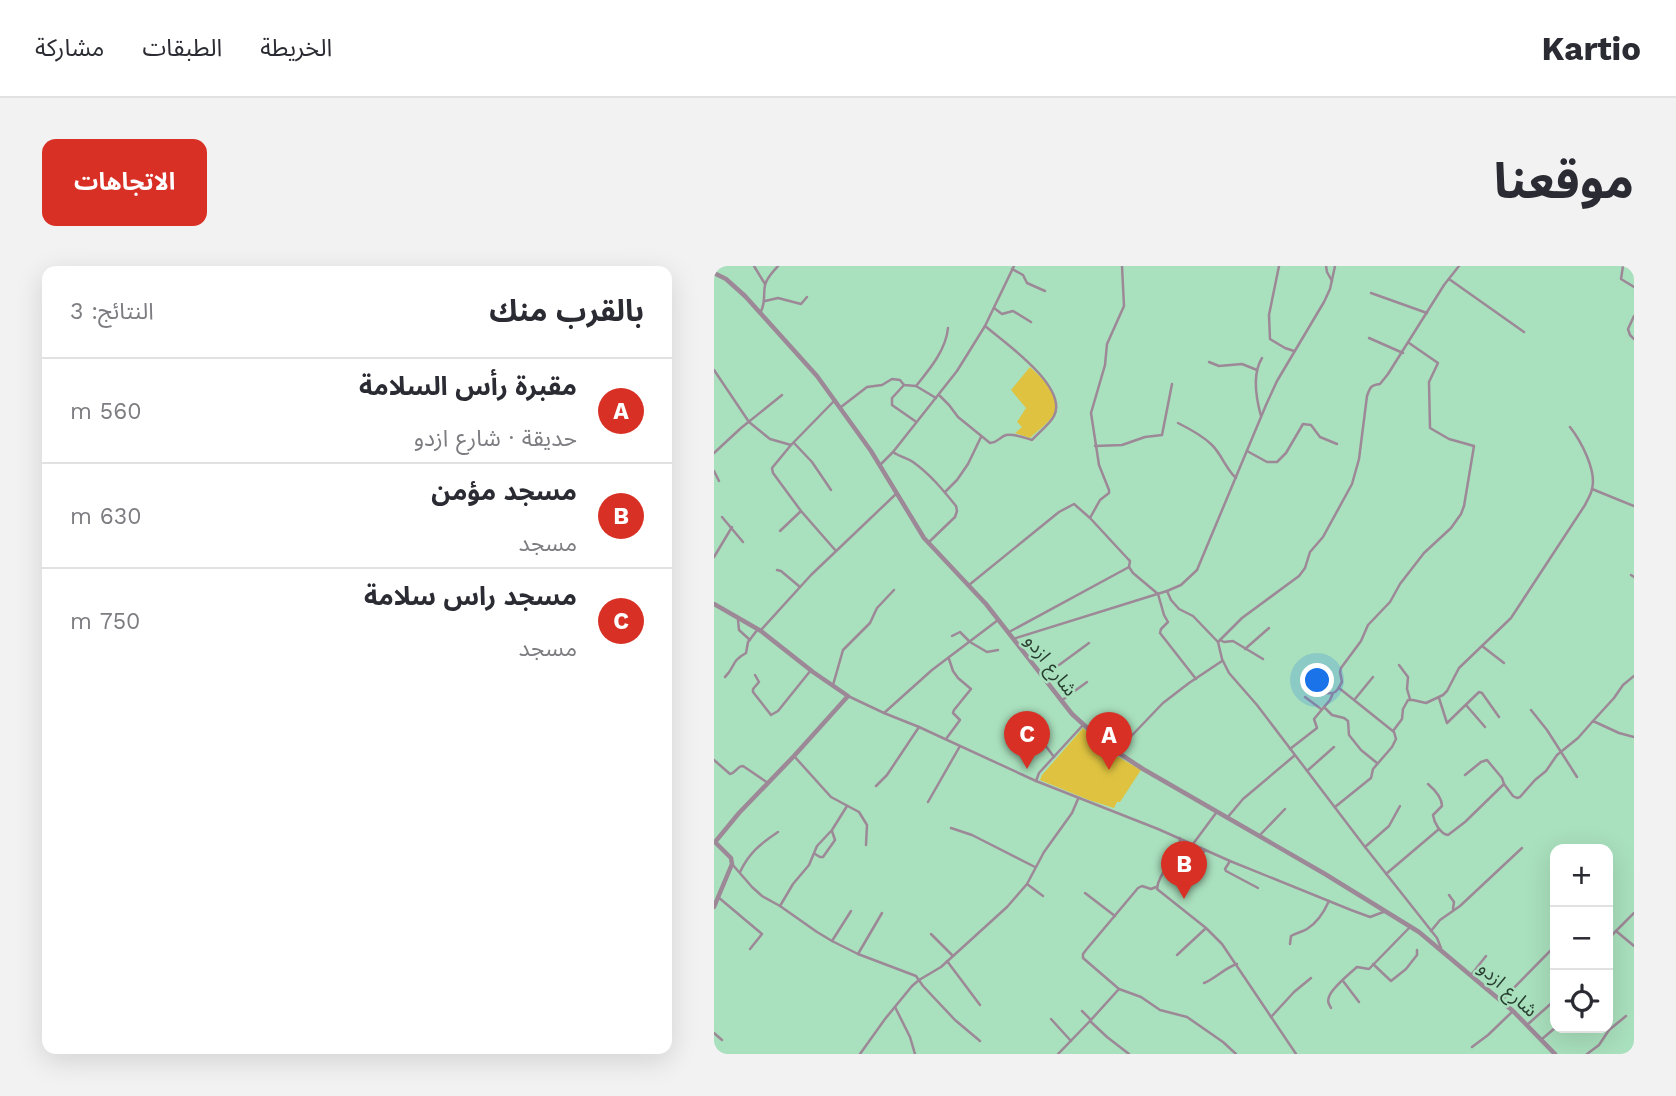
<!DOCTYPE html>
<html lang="ar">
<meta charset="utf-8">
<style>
:root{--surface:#fff;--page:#f2f2f3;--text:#2b2b33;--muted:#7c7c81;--line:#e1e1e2;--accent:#d93025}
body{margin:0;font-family:"Work Sans","Noto Sans Arabic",sans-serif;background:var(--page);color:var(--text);direction:rtl}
.controls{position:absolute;right:21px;bottom:21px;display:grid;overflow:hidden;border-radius:14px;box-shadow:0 7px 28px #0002}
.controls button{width:63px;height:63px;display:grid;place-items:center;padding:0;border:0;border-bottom:2px solid var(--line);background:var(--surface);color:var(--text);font:35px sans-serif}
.you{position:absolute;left:604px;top:415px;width:24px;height:24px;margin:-18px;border:5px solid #fff;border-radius:50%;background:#1a73e8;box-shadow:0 0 0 10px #1a73e833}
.badge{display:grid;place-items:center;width:46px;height:46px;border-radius:50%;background:var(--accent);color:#fff;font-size:23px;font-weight:700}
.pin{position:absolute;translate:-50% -58px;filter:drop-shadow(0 2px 4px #0008)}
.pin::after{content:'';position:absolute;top:37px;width:24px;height:21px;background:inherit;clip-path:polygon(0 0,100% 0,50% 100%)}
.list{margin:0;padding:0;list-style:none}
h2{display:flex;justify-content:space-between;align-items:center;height:91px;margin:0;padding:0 28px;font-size:30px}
h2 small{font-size:23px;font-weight:400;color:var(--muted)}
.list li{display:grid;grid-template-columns:46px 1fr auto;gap:21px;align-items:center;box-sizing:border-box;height:105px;padding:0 28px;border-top:2px solid var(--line)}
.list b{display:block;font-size:26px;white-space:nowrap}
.list p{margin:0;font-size:23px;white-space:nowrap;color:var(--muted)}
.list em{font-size:23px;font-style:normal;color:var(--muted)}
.icon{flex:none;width:38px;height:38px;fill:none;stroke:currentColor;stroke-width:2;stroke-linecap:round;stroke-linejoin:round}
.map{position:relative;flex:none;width:920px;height:788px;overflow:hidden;direction:ltr;border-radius:14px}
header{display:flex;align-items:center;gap:42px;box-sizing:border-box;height:98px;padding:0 35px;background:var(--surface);border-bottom:2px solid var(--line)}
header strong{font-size:33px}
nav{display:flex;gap:38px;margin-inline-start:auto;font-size:24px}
.intro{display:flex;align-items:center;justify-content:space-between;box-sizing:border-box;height:168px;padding:0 42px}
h1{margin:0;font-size:49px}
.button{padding:18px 32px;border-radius:14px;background:var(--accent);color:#fff;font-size:24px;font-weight:700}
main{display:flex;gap:42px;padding:0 42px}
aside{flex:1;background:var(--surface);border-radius:14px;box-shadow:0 7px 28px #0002}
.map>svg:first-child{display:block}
</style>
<header>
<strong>Kartio</strong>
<nav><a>الخريطة</a><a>الطبقات</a><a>مشاركة</a></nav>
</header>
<div class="intro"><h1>موقعنا</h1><a class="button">الاتجاهات</a></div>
<main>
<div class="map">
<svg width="920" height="788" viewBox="0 0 920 788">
<rect width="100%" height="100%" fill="#a9e0bd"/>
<g fill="#dfc340">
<path d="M316,101C328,112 348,130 340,148C335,157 323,165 316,172L301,167L308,161L303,156L312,142L297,124Z"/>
<polygon points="369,462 401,489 427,504 406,536 403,536 400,542 375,534 326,514 328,509"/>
</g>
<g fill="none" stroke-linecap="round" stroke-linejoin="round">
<g stroke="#9d8897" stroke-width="2.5">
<polyline points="40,0 51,18"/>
<polyline points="565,0 555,49 556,73 571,82 580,85"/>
<polyline points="612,0 613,6 618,15"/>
<polyline points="909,0 907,13 920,21"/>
<polyline points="298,3 309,9 313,17 331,25"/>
<polyline points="735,13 810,66"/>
<polyline points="657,27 713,47"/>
<polyline points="51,35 64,32 87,38 93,31"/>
<polyline points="280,42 288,48 299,45 317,56"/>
<path d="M46,47C52,38 49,29 51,19C53,11 59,6 64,0"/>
<polyline points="920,50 914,63 916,69 920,73"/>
<polyline points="655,72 689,87"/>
<polyline points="495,96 505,100 528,98 543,104"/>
<polyline points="0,104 35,156 56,173 77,179 121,134"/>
<polyline points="190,119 178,132 178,139 201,155"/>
<path d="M202,120C215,104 232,84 234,62"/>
<path d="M225,129L235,139L244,151L276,177C285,176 284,172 292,169C300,167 310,172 318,174C324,167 336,158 340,150C355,121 290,76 271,60"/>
<polyline points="127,141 153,121 168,119 178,113 186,114 190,119 202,120 222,132"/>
<path d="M547,150C542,132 538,108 548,92"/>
<path d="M464,157C476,163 489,170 498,179C508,189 512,203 522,212"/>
<polyline points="80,177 98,196 117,224"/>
<polyline points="77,179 58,202 59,207 87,245 122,285"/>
<polyline points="381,180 408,179 431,171 448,169 458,118"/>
<polyline points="533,185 553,196 563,196 572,187 589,158 597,159 606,171 623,178"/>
<path d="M179,186C186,191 193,192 199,196C216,208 229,224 242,240L243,245L241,251L215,276"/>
<polyline points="0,187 27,162 68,129"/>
<polyline points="166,199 179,186 243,105 271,60 300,0"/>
<polyline points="0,205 5,215"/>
<polyline points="878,223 920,240"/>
<polyline points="231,226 243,214 254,198 267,171"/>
<polyline points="8,251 29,276"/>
<polyline points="376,252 386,234 395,227 395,224 385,199 377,147 391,99 393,78 410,40 408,0"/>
<polyline points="66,265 87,245"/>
<polyline points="0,291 18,261"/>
<polyline points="63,304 67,305 86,321"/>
<polyline points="917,309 920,311"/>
<polyline points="255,319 345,246 360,238 376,252 414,293 416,295 415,301 419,307 444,328 450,349 454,356 447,363 446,367 482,413"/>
<polyline points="453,325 457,334 465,343 479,350 504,376 508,393 515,407 543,439 651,581 723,672 727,682"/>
<polyline points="24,354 25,364 36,374"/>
<polyline points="47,364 97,309 183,227"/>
<polyline points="295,366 415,301"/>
<polyline points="238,370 246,366 256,376 273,386 284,384"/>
<polyline points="299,373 453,325 467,319 483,304 552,139 563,115 610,36 616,23 621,0"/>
<polyline points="506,374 510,376 519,375 549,393"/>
<path d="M504,376L528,352L585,310L591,302L596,286L609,271L638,218L645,193L653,130C656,121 657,119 666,118L674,108L730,19L745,0"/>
<polyline points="768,380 790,397"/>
<polyline points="531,383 555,362"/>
<polyline points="685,399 694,411 693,423 696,433"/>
<polyline points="41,409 45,416 39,423 39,426 57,449 64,445 97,404"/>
<polyline points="327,409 345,399 375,377"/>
<path d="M11,411C22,400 16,396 32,387L34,376L44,363"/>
<path d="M588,413C593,420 612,431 621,426C624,424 626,419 628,416L626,406L627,402L647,375L654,359L676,336L686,318L710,287L737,262L747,248L750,240L760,180L735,173L716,162L715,116L724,97L695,77"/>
<polyline points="119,419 129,384 156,357 163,342 180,324"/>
<polyline points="134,430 170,447 205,461 322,515 444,563 516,595 637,644 656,651 672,645"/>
<polyline points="591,431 607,443"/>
<polyline points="725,432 733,457 765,426 768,427 785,451"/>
<polyline points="641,433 659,411"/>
<polyline points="347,435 373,416"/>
<polyline points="752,439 771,461"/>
<polyline points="610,441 618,449 630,452 634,455 635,469 647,484 663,497"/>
<polyline points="817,444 833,464 863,511"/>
<polyline points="170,447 218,404 284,354"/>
<polyline points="879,455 900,432 909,419 920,410"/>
<polyline points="317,460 340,491"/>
<path d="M679,465L688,453L689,443L694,434H699L712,437L729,429L733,425L745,402L797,352L871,239C873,234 877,229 878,223C883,205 867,175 856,161"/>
<polyline points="232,473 246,454 239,447 240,444 257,423 244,412 239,405 235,393"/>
<polyline points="576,483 603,462 600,453 616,434 619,427"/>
<polyline points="402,486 449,437 475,417 508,395"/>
<polyline points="80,490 117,531 145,546 153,559 152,579"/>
<path d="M0,494L16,508C22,507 23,500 29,500L54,517"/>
<polyline points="593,505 620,481"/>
<polyline points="751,509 767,496 773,494 788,512 790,518"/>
<polyline points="322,515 325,507 369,459"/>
<path d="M714,518C721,524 728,531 728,540L719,549C720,556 726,568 734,569L751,556L790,518L799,530L803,532L806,531L821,514L832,505L843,489L864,472L879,455L905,467L920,471"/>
<polyline points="162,520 173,509 205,461"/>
<polyline points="214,536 246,480"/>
<polyline points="621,541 657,512 659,503 678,481 682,473 680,466 625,422"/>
<polyline points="513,552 529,533 580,490"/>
<polyline points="237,562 258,569 321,601"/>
<polyline points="545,570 571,543"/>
<path d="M466,572C467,592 444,605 443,623L492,662L508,678L582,788"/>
<polyline points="479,578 502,547"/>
<polyline points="651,581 675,560 686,540"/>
<polyline points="101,588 106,591 109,591 121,574 118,565"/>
<polyline points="516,595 511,603 512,605 544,622"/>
<polyline points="18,598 38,621 48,630 66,640 103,666 118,675 144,688 202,710 209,720 241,754 266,775"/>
<path d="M26,606C35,587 46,578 64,566"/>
<polyline points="672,608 725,563"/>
<polyline points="482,611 484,606 482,597 491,584"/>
<polyline points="313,618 329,630"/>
<polyline points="442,621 437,623 428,620 424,622 372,684 369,688 369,692 405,723 427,731 446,744 473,751 509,776 522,788"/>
<polyline points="371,627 401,650"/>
<polyline points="735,629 740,636 739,643"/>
<polyline points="4,631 48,668 36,683"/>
<polyline points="66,640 79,618 95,599 103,580 118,564 133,540"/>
<polyline points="717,665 726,654 746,640 808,582"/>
<polyline points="902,665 920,680"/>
<polyline points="217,668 239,690"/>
<polyline points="894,673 920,647"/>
<polyline points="118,675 137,645"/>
<path d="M576,678L577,670C582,667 588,666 593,663C603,657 610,646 615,635"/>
<polyline points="144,688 168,647"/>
<polyline points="463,689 491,663"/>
<polyline points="233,695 266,739"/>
<polyline points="659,698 677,715 692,703 703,689 703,684"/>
<polyline points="757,709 772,690"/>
<polyline points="629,715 645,736"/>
<path d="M490,717C502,712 512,701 523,698"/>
<polyline points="787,735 841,680"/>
<polyline points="181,741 196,771 201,788"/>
<path d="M617,742C615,738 613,736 615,731C617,723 636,707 643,701L655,703L697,660"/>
<polyline points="368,745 377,754"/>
<polyline points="557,751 580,726 597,712"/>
<polyline points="337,753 357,775"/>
<polyline points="376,755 393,771 415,788"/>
<polyline points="813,759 841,734"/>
<polyline points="0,767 8,774"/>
<polyline points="828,773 841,762"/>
<polyline points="758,781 774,769 799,745"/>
<polyline points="146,788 171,753 198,720 205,714 227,701 293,641 313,618 330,586 358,547 364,533"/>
<polyline points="344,788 376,755 405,723"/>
<polyline points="873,788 885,779 895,764 912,750"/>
</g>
<g stroke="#9d8897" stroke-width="4.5">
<polyline points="0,7 12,13 31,30 103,110 157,185 210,272 272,338 358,448 391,478 429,503 611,608 705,666 799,745 841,788"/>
<polyline points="0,338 47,365 99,406 134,430 80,490 25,547 1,576 17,592 18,598 0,641"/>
</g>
</g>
<g text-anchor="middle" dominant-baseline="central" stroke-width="5" stroke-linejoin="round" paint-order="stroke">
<g font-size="19" fill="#283e30" stroke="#a9e0bd">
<text transform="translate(337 399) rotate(52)">شارع ازدو</text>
<text transform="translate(794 723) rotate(42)">شارع ازدو</text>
</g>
</g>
</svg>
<div class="controls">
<button>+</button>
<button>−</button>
<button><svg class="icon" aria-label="locate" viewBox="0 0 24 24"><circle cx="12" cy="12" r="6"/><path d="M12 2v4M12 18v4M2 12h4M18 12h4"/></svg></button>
</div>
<div class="you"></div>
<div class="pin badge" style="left:395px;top:504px">A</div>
<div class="pin badge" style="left:470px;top:633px">B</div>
<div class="pin badge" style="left:313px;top:503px">C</div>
</div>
<aside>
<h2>بالقرب منك<small>النتائج: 3</small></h2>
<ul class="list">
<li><span class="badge">A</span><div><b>مقبرة رأس السلامة</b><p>حديقة · شارع ازدو</p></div><em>560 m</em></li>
<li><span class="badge">B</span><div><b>مسجد مؤمن</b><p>مسجد</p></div><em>630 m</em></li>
<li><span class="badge">C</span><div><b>مسجد راس سلامة</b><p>مسجد</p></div><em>750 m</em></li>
</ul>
</aside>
</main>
